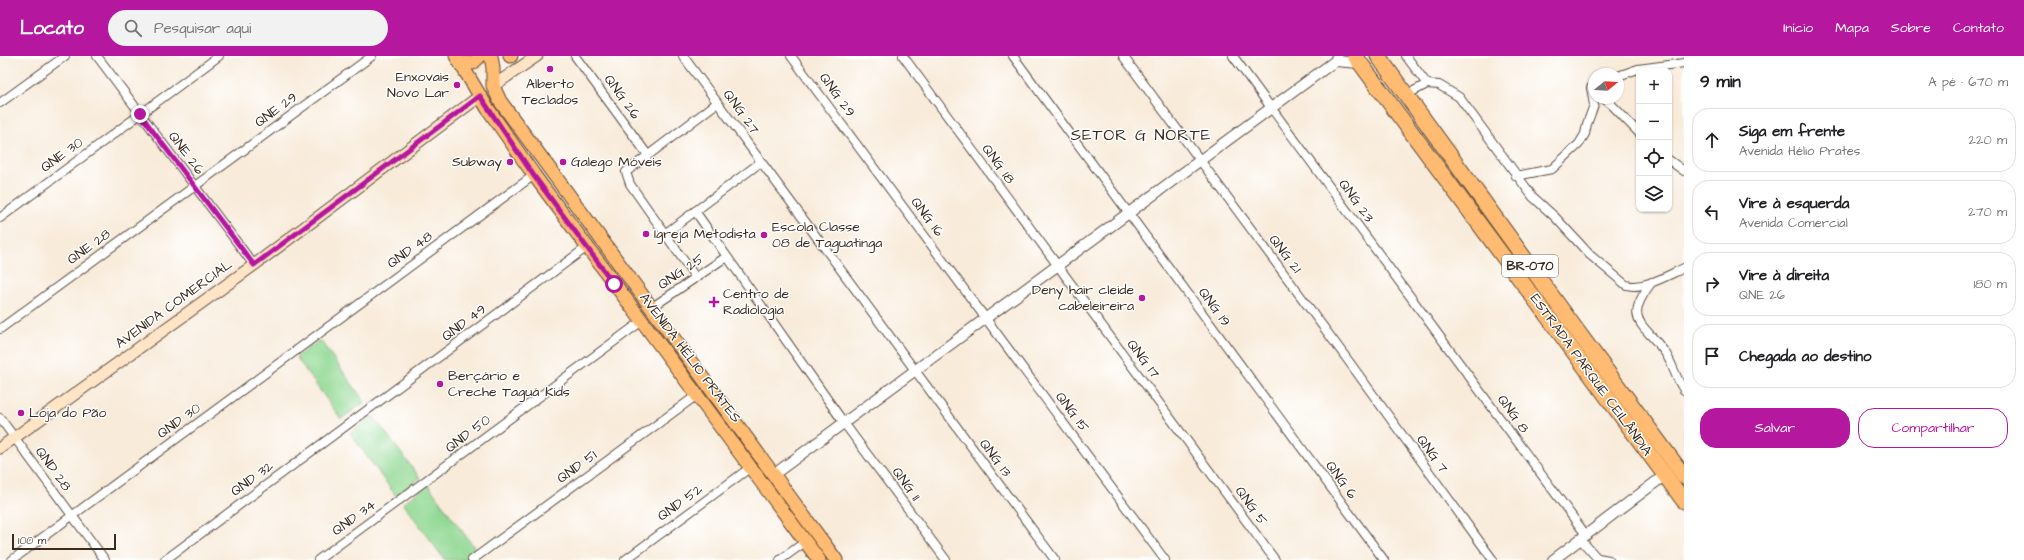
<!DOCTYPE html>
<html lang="pt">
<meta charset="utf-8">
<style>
:root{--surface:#fff;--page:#f2f2f2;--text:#202124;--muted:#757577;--line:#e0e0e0;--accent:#b5179e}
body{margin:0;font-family:"Architects Daughter",sans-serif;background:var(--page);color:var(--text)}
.controls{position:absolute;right:12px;top:12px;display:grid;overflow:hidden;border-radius:8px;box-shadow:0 1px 3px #0004}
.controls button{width:36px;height:36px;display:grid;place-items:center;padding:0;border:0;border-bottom:1px solid var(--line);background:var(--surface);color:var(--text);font:20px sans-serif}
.compass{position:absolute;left:1588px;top:12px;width:36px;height:36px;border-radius:50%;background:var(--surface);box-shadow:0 1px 3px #0004;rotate:72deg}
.scale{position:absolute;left:12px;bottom:10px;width:104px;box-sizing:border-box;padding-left:4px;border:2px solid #3b2a1e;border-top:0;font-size:11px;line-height:14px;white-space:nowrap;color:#3b2a1e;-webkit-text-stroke:3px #fff;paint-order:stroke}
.stop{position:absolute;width:12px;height:12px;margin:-9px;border:3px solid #b5179e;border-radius:50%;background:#fff}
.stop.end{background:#b5179e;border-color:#fff;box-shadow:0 1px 4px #0008}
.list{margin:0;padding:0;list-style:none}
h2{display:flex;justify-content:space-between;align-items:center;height:52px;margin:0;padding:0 16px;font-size:17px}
h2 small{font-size:13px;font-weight:400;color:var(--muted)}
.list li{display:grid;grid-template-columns:26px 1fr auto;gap:12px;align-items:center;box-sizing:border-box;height:64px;margin:0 8px 8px;padding:0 8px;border:1px solid var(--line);border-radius:16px}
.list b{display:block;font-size:15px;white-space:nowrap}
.list p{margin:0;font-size:13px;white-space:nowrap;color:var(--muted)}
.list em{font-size:13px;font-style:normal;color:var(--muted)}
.actions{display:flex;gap:8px;padding:12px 16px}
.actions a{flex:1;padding:9px 0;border:1px solid var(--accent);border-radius:16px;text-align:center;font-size:14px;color:var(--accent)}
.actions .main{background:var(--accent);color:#fff}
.icon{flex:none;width:22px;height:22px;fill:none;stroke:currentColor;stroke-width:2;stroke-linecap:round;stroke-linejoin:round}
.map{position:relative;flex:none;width:1684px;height:504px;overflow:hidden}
header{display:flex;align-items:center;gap:24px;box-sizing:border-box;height:56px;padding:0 20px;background:var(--accent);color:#fff}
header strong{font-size:19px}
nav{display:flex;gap:22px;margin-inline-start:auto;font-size:14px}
.search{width:280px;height:36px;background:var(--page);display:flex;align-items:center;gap:10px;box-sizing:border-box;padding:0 14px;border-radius:22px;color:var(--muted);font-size:15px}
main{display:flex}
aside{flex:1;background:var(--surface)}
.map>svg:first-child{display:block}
</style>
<header>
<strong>Locato</strong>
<div class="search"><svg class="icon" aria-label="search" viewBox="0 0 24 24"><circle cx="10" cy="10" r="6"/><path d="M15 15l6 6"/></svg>Pesquisar aqui</div>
<nav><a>Início</a><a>Mapa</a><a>Sobre</a><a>Contato</a></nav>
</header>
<main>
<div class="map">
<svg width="1684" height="504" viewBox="0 0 1684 504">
<rect width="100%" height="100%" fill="#fff"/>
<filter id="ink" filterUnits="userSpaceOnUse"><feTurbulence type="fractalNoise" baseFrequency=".025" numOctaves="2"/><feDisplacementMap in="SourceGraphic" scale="8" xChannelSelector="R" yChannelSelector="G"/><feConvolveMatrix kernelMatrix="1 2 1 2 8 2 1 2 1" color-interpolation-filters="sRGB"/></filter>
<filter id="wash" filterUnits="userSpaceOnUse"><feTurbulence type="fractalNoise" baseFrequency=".012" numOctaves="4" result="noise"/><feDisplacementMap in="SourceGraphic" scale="16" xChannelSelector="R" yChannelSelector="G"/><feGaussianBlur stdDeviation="0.9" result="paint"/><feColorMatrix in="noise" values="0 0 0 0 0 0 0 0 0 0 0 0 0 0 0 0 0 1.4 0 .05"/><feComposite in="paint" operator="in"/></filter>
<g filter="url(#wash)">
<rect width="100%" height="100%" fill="#f8ebda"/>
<g fill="#90d893" stroke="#668158">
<polygon points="320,284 365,346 341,363 296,301"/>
<polygon points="373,360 420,422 396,440 350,377"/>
<polygon points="428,429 476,494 463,504 445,504 403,447"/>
</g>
</g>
<g filter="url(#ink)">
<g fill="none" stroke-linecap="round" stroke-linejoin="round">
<g stroke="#57473a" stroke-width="10">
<g id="minor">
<polyline points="97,0 254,209"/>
<polyline points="575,0 647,98"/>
<polyline points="683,0 1055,504"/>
<polyline points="791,0 1165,504"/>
<polyline points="903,0 1275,504"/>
<polyline points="1013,0 1384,504"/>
<polyline points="1123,0 1350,307 1493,504"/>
<polyline points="1233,0 1586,479"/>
<polyline points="1406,0 1427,28"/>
<polyline points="1618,20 1638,13 1684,7"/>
<path d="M1406,39L1427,28L1439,29L1459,41L1533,141L1555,161L1590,199L1626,229C1644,234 1668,219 1684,212"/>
<polyline points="1603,42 1611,48 1639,77"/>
<polyline points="0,47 65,0"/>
<polyline points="1669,104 1684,115"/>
<polyline points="1516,120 1552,113 1579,88 1585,78 1587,68 1594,49 1591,32 1594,29"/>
<polyline points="695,155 844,367 946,504"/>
<polyline points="0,162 219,0"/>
<polyline points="666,177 761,106"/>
<polyline points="696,222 630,128 626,116 717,47"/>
<path d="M1652,226C1621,266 1645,267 1666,298C1673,309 1676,323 1684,334"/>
<polyline points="651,252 726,201"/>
<polyline points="0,273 372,0"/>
<polyline points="0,362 105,504"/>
<polyline points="1581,484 1599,504"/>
<polyline points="1598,502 1609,504"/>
<polyline points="12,504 534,119"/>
<polyline points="165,504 587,191"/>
<polyline points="318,504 642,265"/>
<polyline points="472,504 697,339"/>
<polyline points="625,504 751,411"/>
<polyline points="780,504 805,486"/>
</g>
</g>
<g stroke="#57473a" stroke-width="12">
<g id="tertiary">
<polyline points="1335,5 1360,7"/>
<polyline points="773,419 1335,5 1337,0"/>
<polyline points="1553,504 1665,419"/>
</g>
</g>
<g stroke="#57473a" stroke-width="13">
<g id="secondary">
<polyline points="493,30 537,0"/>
<polyline points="0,392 254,209 480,40"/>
</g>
</g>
<g stroke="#57473a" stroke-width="15">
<g id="primary">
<polyline points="456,0 488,53 534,119 819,504"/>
<polyline points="491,0 493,12 493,30 500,45 836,504"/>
<polyline points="510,0 511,0"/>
<polyline points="465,7 473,7 480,0"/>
</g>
</g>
<g stroke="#57473a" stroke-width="17">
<g id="motorway">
<polyline points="1355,0 1684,445"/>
<polyline points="1378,0 1575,272 1684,420"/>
</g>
</g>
<use href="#minor" stroke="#fff" stroke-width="8"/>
<use href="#tertiary" stroke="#fff" stroke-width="10"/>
<use href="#secondary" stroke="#ffe4c6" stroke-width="11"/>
<use href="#primary" stroke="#ffbb71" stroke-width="13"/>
<use href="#motorway" stroke="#ffbb71" stroke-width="15"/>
</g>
</g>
<g fill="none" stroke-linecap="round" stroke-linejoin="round" filter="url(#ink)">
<polyline stroke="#b5179e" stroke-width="5" points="140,58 254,209 480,40 534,120 614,228"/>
</g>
<g fill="#b5179e" stroke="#fff" stroke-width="1.5">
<circle cx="550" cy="13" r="4"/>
<circle cx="457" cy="29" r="4"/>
<circle cx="510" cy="106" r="4"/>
<circle cx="563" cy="106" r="4"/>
<circle cx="646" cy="178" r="4"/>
<circle cx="764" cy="179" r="4"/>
<circle cx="1142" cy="242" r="4"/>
<path d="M712 240h4v4h4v4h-4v4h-4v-4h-4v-4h4z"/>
<circle cx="440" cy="328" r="4"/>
<circle cx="21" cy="357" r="4"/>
</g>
<g text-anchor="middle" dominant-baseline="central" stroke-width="3" stroke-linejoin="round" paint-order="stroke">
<rect fill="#fff" stroke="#766a62" stroke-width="1" x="1502" y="199" width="56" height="22" rx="3"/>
<g font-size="13" font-weight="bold" fill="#3b2a1e">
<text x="1530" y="210">BR-070</text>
</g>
<g font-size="14" fill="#3b2a1e" stroke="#fff" text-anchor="start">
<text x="449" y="21" text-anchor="end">Enxovais<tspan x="449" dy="16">Novo Lar</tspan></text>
<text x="550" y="28" text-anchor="middle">Alberto<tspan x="550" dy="16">Teclados</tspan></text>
<text x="502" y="106" text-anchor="end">Subway</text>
<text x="571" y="106">Galego Móveis</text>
<text x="772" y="171">Escola Classe<tspan x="772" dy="16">08 de Taguatinga</tspan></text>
<text x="654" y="178">Igreja Metodista</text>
<text x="1134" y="234" text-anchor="end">Deny hair cleide<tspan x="1134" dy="16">cabeleireira</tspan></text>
<text x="723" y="238">Centro de<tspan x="723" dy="16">Radiologia</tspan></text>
<text x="448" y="320">Berçário e<tspan x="448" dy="16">Creche Taguá Kids</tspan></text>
<text x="29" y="357">Loja do Pão</text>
</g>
<g font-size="14" fill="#3b2a1e" stroke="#fff">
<text transform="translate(837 39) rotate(54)">QNG 29</text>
<text transform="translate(622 41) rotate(54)">QNG 26</text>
<text transform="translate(276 54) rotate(-36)">QNE 29</text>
<text transform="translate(741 56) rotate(54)">QNG 27</text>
<text transform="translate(186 97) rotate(53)">QNE 26</text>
<text transform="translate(62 99) rotate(-36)">QNE 30</text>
<text transform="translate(998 108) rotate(54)">QNG 18</text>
<text transform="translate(1356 145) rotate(54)">QNG 23</text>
<text transform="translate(927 161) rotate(53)">QNG 16</text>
<text transform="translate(89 191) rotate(-36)">QNE 28</text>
<text transform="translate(410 194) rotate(-36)">QND 48</text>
<text transform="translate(1285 198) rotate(53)">QNG 21</text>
<text transform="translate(681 216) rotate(-34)">QNG 25</text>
<text transform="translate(174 248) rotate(-36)">AVENIDA COMERCIAL</text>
<text transform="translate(1214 251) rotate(54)">QNG 19</text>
<text transform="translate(464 267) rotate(-37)">QND 49</text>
<text transform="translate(690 302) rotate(53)">AVENIDA HÉLIO PRATES</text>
<text transform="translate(1143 303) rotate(53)">QNG 17</text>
<text transform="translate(1591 319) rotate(54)">ESTRADA PARQUE CEILÂNDIA</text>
<text transform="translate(1072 356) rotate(53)">QNG 15</text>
<text transform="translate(1513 358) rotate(54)">QNG 8</text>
<text transform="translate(179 365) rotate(-36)">QND 30</text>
<text transform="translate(468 378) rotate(-37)">QND 50</text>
<text transform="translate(1432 398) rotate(54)">QNG 7</text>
<text transform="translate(995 402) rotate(53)">QNG 13</text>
<text transform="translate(577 411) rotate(-36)">QND 51</text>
<text transform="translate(53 413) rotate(54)">QND 28</text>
<text transform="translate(252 423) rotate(-36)">QND 32</text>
<text transform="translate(1341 424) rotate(54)">QNG 6</text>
<text transform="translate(906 428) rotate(54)">QNG 11</text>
<text transform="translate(680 447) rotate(-36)">QND 52</text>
<text transform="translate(1251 450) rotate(54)">QNG 5</text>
<text transform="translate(354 462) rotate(-36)">QND 34</text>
</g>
<g font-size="16" letter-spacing="1" fill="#3b2a1e" stroke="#fff">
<text x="1141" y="79">SETOR G NORTE</text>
</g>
</g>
</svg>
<div class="controls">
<button>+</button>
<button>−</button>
<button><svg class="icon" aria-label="locate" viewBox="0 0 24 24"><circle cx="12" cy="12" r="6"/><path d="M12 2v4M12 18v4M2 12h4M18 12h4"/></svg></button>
<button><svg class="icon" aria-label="layers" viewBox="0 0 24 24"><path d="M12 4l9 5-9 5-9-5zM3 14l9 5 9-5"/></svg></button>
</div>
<svg class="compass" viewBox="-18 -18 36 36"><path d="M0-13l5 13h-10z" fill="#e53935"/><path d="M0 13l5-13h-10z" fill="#757577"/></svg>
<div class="scale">100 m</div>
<div class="stop" style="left:614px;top:228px"></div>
<div class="stop end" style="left:140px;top:58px"></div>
</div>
<aside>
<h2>9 min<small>A pé · 670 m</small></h2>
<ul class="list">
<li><svg class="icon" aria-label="ahead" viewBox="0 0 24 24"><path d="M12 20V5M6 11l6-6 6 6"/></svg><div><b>Siga em frente</b><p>Avenida Hélio Prates</p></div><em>220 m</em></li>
<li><svg class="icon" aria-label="left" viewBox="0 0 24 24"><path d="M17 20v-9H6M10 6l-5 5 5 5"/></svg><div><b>Vire à esquerda</b><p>Avenida Comercial</p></div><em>270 m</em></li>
<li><svg class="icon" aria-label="right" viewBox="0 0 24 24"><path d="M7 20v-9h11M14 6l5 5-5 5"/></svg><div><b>Vire à direita</b><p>QNE 26</p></div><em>180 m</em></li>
<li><svg class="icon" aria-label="arrive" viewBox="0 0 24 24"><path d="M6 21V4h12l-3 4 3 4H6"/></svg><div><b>Chegada ao destino</b></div></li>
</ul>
<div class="actions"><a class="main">Salvar</a><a>Compartilhar</a></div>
</aside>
</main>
